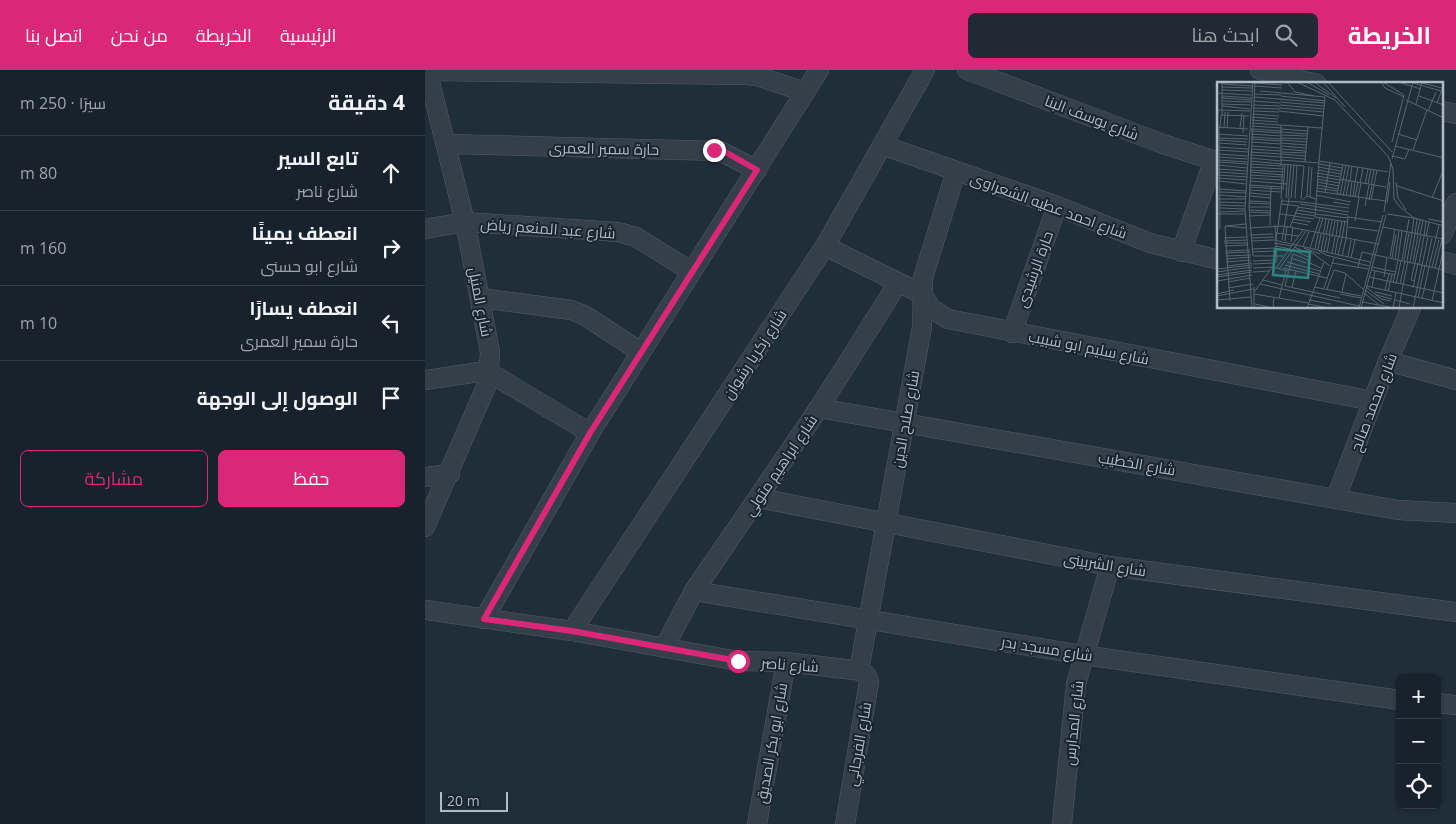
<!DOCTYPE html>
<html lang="ar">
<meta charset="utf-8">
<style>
:root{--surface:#18222c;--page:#212a34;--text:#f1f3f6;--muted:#9fa4a9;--line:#363f48;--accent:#db2777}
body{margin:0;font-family:"Open Sans",Cairo,sans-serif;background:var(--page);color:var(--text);direction:rtl}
.controls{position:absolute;right:15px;bottom:15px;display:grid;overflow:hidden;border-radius:8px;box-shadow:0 1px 4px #0004}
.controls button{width:45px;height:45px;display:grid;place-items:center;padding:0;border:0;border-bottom:1px solid var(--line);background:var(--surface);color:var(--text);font:25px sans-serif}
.scale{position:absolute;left:15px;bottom:12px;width:68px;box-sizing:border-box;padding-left:5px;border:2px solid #aebac6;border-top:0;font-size:14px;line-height:18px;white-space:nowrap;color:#aebac6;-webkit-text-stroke:4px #19242e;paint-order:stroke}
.stop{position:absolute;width:15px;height:15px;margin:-11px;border:4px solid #db2777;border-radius:50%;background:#fff}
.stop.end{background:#db2777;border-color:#fff;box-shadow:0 1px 5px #0008}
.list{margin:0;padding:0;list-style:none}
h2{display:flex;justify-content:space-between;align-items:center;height:65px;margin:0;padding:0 20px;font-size:21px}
h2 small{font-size:16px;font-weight:400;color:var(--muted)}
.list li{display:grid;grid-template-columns:32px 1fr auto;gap:15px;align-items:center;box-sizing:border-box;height:75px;padding:0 20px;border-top:1px solid var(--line)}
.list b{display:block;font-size:19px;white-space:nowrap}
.list p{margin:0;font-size:16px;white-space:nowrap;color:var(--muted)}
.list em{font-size:16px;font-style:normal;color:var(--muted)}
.actions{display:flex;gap:10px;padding:15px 20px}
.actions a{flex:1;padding:11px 0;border:1px solid var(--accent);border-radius:8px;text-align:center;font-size:18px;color:var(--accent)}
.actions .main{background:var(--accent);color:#fff}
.icon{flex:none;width:28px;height:28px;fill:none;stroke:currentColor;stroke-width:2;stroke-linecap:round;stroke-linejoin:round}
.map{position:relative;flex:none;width:1031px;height:754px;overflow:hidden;direction:ltr}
header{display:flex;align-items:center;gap:30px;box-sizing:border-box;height:70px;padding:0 25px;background:var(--accent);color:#fff}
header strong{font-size:24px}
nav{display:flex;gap:28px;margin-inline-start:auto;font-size:18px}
.search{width:350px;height:45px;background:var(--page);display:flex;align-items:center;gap:12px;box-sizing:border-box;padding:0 18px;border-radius:8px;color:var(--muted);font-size:19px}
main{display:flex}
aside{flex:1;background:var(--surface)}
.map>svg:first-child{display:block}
</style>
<header>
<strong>الخريطة</strong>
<div class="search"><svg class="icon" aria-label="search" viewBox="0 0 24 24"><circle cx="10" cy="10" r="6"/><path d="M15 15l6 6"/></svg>ابحث هنا</div>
<nav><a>الرئيسية</a><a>الخريطة</a><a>من نحن</a><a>اتصل بنا</a></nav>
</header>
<main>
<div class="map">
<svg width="1031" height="754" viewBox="0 0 1031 754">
<rect width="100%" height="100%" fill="#202e3a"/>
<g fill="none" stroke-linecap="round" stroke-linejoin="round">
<g stroke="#515d68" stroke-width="20">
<g id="street">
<polyline points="542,0 738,74 794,92"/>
<polyline points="835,0 892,14"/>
<polyline points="2,1 320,5 332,6 380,22"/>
<polyline points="1017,41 1031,44"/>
<polyline points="22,74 295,81 332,100"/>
<polyline points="457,75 632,136 725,173 794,190"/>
<polyline points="0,159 40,152 193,162 211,167 267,202"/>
<polyline points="1017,165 1031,133"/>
<polyline points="400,176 497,224 507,239 523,249 948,331"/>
<polyline points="756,182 789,90"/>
<polyline points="1017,191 1031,195"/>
<polyline points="56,228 146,240 159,245 216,282"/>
<polyline points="587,263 632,136"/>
<polyline points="963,291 1031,310"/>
<polyline points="0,310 54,302 65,303 165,363"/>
<polyline points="394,338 973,440 1031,443"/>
<polyline points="0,407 25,404"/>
<polyline points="333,428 685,496 1031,542"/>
<polyline points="911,428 963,291 986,238"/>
<polyline points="0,457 63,312 65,282 40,152 2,0"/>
<polyline points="269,521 658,585 975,630"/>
<polyline points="0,540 147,561 313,591 361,592 437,601 442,606 444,612 420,754"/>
<polyline points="59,549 165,363 394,0"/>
<polyline points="147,561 400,176 500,0"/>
<polyline points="239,578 269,521 394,338 473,213"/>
<polyline points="434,600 497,257 498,208 531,101"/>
<polyline points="1012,633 1031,635"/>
<polyline points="332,754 361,592"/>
<polyline points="637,754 651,614 685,496"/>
</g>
</g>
<use href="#street" stroke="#343f4a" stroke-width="19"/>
</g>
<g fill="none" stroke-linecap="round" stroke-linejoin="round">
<polyline stroke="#db2777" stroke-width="6" points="289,80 302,83 332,100 165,363 59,549 147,561 313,591"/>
</g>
<g text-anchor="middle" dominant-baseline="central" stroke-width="4" stroke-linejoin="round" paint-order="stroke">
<g font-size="15" fill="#aebac6" stroke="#19242e">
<text transform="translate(667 47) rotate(21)">شارع يوسف البنا</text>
<text transform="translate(179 78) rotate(1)">حارة سمير العمرى</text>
<text transform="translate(624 135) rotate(20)">شارع احمد عطيه الشعراوى</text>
<text transform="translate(123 158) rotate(4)">شارع عبد المنعم رياض</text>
<text transform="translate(609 199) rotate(-70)">حارة الرشيدى</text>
<text transform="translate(56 232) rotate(79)">شارع المنيل</text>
<text transform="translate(664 277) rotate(11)">شارع سليم ابو شبيب</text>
<text transform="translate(329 284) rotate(-57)">شارع زكريا رشوان</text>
<text transform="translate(948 332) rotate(-69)">شارع محمد صالح</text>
<text transform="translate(480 349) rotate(-80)">شارع صلاح الدين</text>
<text transform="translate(712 393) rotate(10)">شارع الخطيب</text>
<text transform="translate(355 395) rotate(-56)">شارع ابراهيم متولي</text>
<text transform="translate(680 494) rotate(9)">شارع الشربينى</text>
<text transform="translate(622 578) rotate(9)">شارع مسجد بدر</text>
<text transform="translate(365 594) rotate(4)">شارع ناصر</text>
<text transform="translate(648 653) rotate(-84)">شارع المدارس</text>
<text transform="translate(346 673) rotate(-80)">شارع ابو بكر الصديق</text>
<text transform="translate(433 674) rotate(-80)">شارع الفرجاني</text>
</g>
</g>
<g transform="translate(792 12)">
<rect width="226" height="226" fill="#202e3a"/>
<path fill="none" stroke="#596672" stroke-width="1" d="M5,0V33M70,0L78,10L97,14M80,0L118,18M90,0L112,13M97,0L119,16M106,0L128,25M111,0L175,70M164,0L168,6L187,15M166,0L187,13M181,0L204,7M193,0L224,9M38,1L65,3M205,1L225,6M5,2L36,4M38,4L65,6M5,5L36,6M5,8L35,9M43,9L108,15L102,79M0,11L34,13M37,12L64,13M5,14L34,16M64,14L108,19M202,14L227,23M37,15L108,21M5,16L34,18M117,17L171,74L176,87L177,117L183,125L197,136L227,144M189,18L227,36M5,19L34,20M37,19L63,21M63,20L108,24M220,21L227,2M5,22L33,23M199,22L205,0M37,23L63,24M63,23L107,27M5,24L33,27M36,26L63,27M63,26L107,30M0,28L33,29M36,29L62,30M62,29L107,34M211,29L219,10M36,32L62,34M35,35L61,37M35,38L61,40M35,41L105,46M35,44L64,46M0,45L31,47M0,45L1,28M2,45L3,147M3,46L4,33L32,34M7,46L8,30M10,46L11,30M23,46L25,31M34,47L64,49M64,47L90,49M34,49L64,51M64,50L90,52M26,51L27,34M0,52L31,54M34,52L64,54M181,52L200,58M64,53L90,54M34,55L64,57M0,56L31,57M64,56L90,57M34,57L64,59M2,58L30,60M64,58L90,60M34,60L64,62M175,60L187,13M2,61L30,63M64,61L89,63M34,64L64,66M64,64L89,66M178,64L227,76M1,65L31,67M34,67L64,69M64,67L89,69M1,68L31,70M196,68L210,28M33,70L64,72M64,70L89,71M1,72L31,74M64,72L89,74M33,73L64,75M175,74L188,77L192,67M1,75L30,77M64,75L89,77M33,76L64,79M175,77L196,0M1,78L30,80M64,78L102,81M33,79L64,82M1,80L30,82M88,80L91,45M33,82L64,84M64,82L87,84L84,117M102,82L125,86M1,83L30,86M64,84V43M33,85L66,87M101,85L124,89M1,87L30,89M33,88L66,90M101,88L124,92M1,90L30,92M33,90L66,93M100,91L123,95M1,93L30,95M33,93L65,95M100,94L123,98M1,96L29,98M33,96L65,98M100,97L122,101M123,97L169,105M2,99L29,102M33,99L70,102M133,99L135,84M100,100L122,104M138,100L141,85M179,100L181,116L189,128M143,101L146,86M148,102L151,87M151,102L154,87M32,103L65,105M100,103L121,107M154,103L157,88M180,104L227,119M32,105L65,107M100,106L120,109M2,107L29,109M32,108L65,110M66,108L68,83M99,109L169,119M3,110L29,111M33,111L54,113M108,111L113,81M3,113L29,115M99,113L134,120M120,113L126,83M123,113L129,83M33,114L54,116M90,114L92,84M126,114L132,84M129,114L132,99M93,115L95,85M133,115L135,99M136,115L138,100M138,115L141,100M64,116L66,82M69,116L71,83M71,116L74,83M74,116L77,83M78,116L80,83M141,116L144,101M215,116L227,86M0,117H28M85,118L90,114L99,117M152,118L155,103M154,118L160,88M32,119L53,120M65,119L84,120M3,120L28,121M84,120L132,126M116,120L133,123M32,121L53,122M170,121L173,100M64,122L82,124M83,122L132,130M3,123L28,124M148,124L152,103M32,125H53M81,125L131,133M3,126L28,127M32,128L53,129M80,128L98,131M3,130L28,129M32,130L53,131M167,130L174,81M78,131L98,134M0,132H28M63,132L78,134M98,132L131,136M170,132L197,136L195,151M32,134L53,133M77,134L97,137M98,135L102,79L171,90M98,135L131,140M131,135L165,140M76,137L94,140M211,137L227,140M138,139L142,116M75,140L91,143M53,143L54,104M9,144L29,146M73,145L81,125M131,145L162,149M166,145L227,157M32,146L67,144L161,162M59,151L82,154M98,151L103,136M101,152L106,136M198,152L200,137M33,153L56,152M106,153L109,137M109,153L112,137M200,153L203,138M203,153L206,138M112,154L115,138M207,154L209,139M115,155L118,139M119,155L121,139M209,155L212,140M7,156L30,155M34,156L57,155M122,156L125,139M125,156L128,139M129,157L131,134M57,158L153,180M59,158L65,116M65,158L72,116M7,159L30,158M34,159L57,158M68,159L70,144M74,160L76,145M7,161H31M57,161L75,164M80,162L89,149M8,164L31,163M58,164L73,167M86,164L92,150M77,165L94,172M87,166L103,172M93,166L98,151M35,167L58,166M98,167L101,152M75,168L92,175M101,168L104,152M8,169L33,168M102,169L109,173L152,184M104,169L107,153M107,169L110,154M35,170L59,169M94,170L113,184M110,170L113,154M8,171L33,170M115,171L118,155M76,172L91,178M118,172L121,156M121,173L125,156M9,174L34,173M36,174L32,125L38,0M36,174H66M125,174L129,157M131,175L134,158M173,175L178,147M74,176L89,181M134,176L138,158M175,176L179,153M9,177L34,175M178,177L182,149M181,177L185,149M185,178L192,137M36,179L59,178M187,179L192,151M190,179L195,151M9,180L34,178M70,180L103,189M90,180L104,186M193,180L198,152M196,180L201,153M115,181L151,187M198,181L204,153M36,182L57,181M202,182L207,154M68,183L102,192M10,184L35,181M209,184L215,156M141,185L145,170L227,188M155,185L179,190M212,185L222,143M215,185L222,158M36,186L55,185L71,189M59,186L86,148M66,186L110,196M218,186L225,157M0,187L35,183M62,187L80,162M222,187L227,165M154,188L178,193M0,190L35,185M36,190L52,189M0,193L35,188M0,195L35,190M152,195L227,211M167,195L170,175M46,198L65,203M0,199L35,193M198,199L194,198L198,181M11,200L33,196M176,201L181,178M43,202L142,224M179,202L184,179M183,202L188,179M186,203L191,179M68,204L123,216M68,204L76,172M149,204L227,221M75,205L79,189M97,205L144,214M149,205L164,217L174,219M155,205L158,189M11,206L36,202M107,206L117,176M196,206L201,181M110,207L117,188L128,191L146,207M148,208L167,222M168,208L172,192M38,209L60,178L58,143M171,209L175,193M125,210L129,192M158,210L175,214M147,211L162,223M0,212L17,208M37,212L91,221M123,212L144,216M159,213L175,217M0,214L36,207M62,216L69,188M201,216L208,183M205,217L212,185M0,218L35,215M92,218L114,222M178,218L193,222M13,219L8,144L29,142M215,219L222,187M145,220L173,225M38,222L56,226L57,215M91,222L112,226M35,226L28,127L36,0M37,226V205M90,226L107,180M142,226L166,133M144,226L169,133M176,226L179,211M182,226L186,203M196,226L211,155"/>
<path fill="#2f8480" fill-opacity="0.15" stroke="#2f8480" stroke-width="2.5" d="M58,167L93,170L91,196L56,193Z"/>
<rect width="226" height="226" fill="none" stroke="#aebac6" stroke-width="2.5"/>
</g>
</svg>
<div class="controls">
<button>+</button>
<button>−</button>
<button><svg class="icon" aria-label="locate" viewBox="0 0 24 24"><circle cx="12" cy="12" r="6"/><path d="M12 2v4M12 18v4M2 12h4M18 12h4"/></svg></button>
</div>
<div class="scale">20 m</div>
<div class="stop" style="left:313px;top:591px"></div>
<div class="stop end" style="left:289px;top:80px"></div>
</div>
<aside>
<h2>4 دقيقة<small>سيرًا · 250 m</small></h2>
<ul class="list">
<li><svg class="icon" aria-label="ahead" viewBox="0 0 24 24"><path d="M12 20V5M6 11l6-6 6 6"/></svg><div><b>تابع السير</b><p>شارع ناصر</p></div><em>80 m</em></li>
<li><svg class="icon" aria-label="right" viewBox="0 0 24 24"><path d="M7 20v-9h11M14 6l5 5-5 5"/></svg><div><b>انعطف يمينًا</b><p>شارع ابو حسنى</p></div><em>160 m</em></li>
<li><svg class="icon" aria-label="left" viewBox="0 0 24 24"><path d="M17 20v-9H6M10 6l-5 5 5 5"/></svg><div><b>انعطف يسارًا</b><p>حارة سمير العمرى</p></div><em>10 m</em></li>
<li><svg class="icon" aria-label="arrive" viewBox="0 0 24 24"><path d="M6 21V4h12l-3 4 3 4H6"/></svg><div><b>الوصول إلى الوجهة</b></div></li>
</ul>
<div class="actions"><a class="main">حفظ</a><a>مشاركة</a></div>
</aside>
</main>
